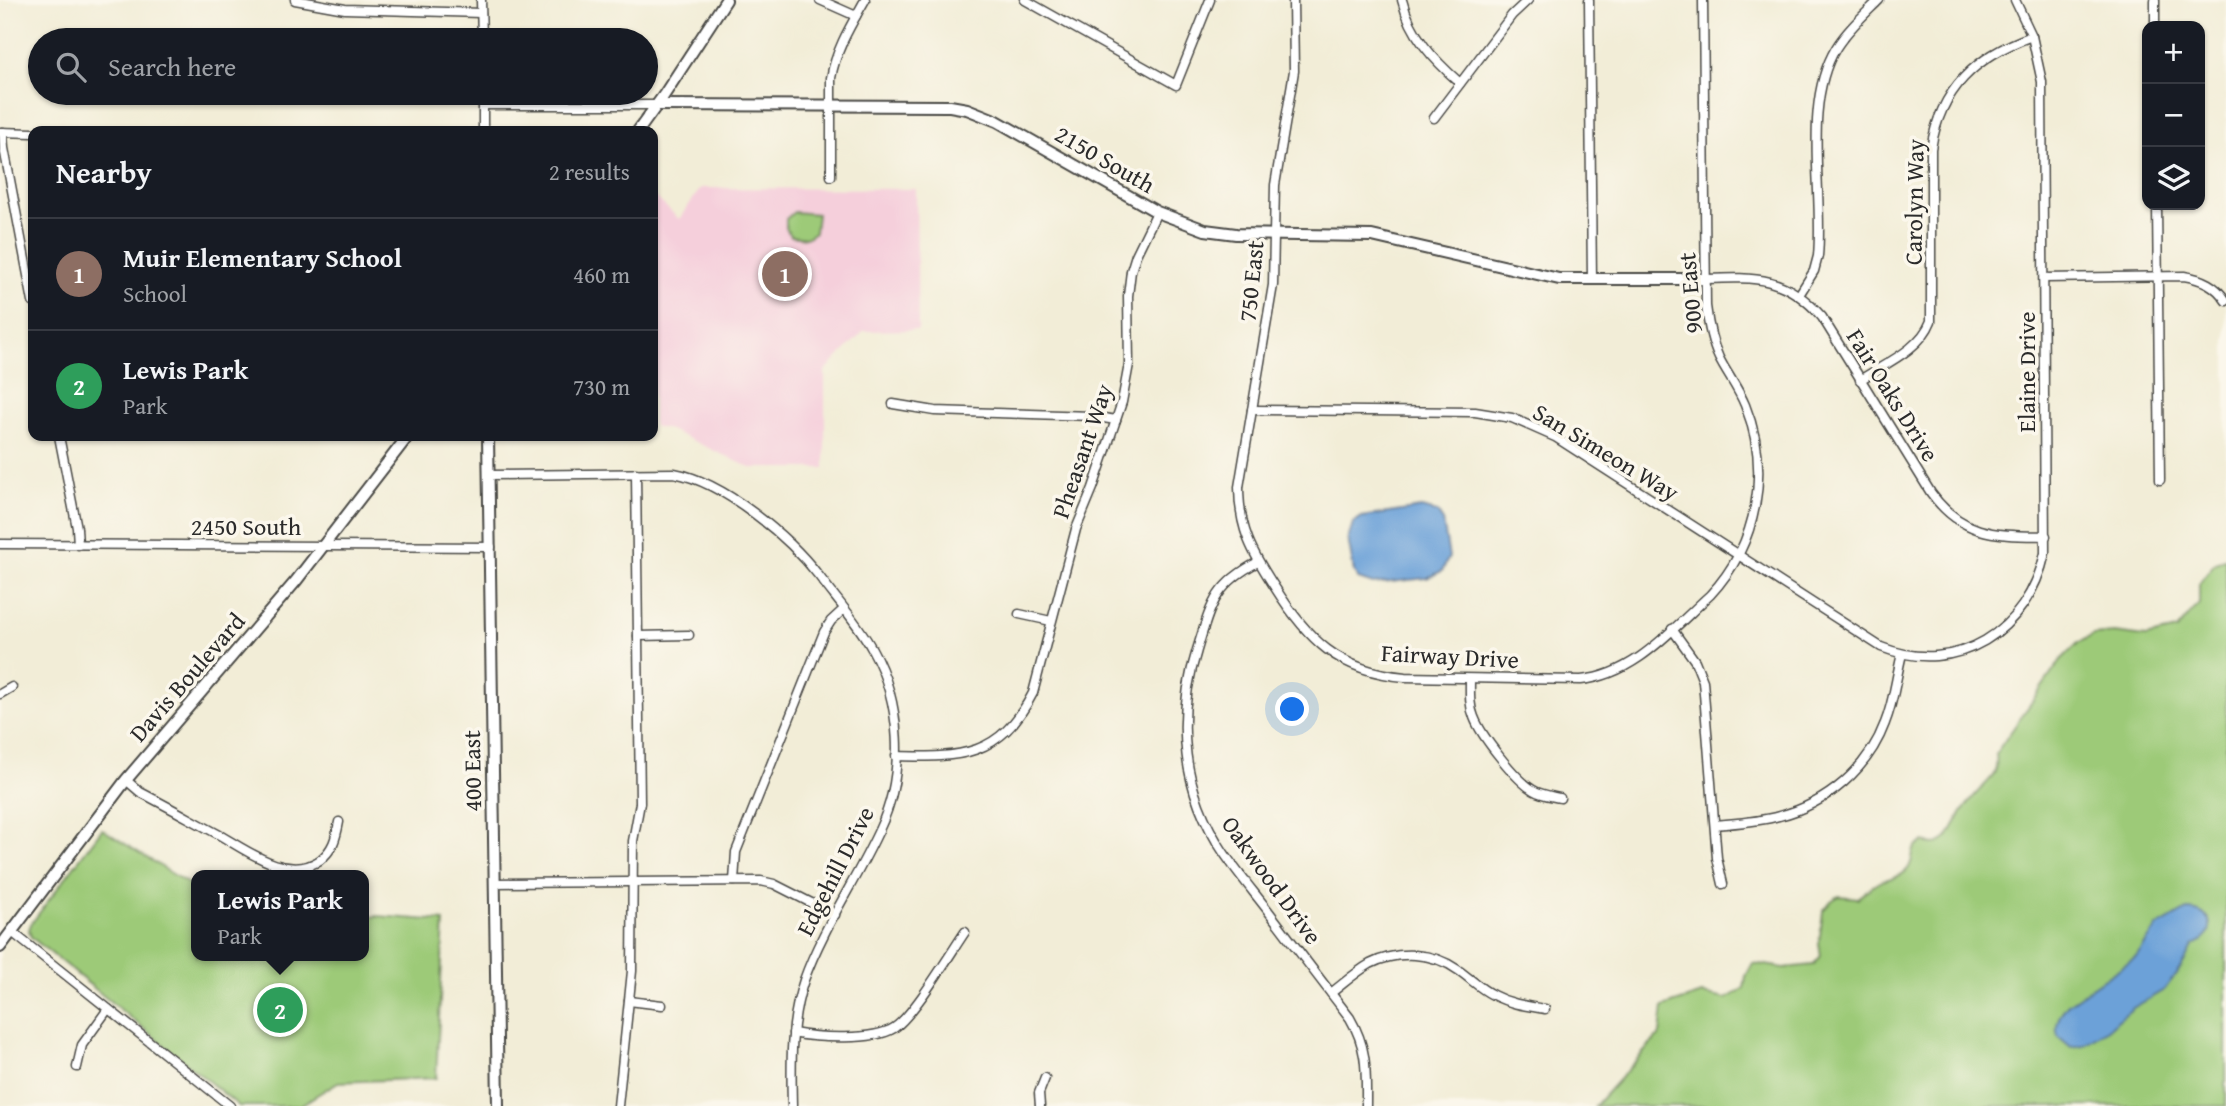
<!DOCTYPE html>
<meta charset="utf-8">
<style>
:root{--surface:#171b24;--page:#20242c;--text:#f1f3f6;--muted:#9ea1a6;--line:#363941;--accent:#0b8043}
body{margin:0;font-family:"Gentium Book Plus",serif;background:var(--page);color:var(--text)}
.controls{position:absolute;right:21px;top:21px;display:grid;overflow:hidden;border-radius:14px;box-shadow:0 2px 5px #0004}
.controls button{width:63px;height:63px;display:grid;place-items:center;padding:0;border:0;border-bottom:2px solid var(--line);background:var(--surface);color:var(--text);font:35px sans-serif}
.you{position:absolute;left:1293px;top:710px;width:24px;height:24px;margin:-18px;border:5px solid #fff;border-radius:50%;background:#1a73e8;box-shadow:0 0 0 10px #1a73e833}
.badge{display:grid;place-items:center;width:46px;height:46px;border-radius:50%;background:var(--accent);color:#fff;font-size:23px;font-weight:700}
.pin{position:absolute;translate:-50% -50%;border:4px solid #fff;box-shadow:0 2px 7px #0006}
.popup{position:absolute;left:191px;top:870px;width:178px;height:91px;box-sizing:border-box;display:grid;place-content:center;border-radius:14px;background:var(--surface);filter:drop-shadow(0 2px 5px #0005);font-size:23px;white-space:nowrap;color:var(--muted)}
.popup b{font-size:26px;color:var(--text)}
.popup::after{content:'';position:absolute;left:50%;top:100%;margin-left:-14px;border:14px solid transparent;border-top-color:var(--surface)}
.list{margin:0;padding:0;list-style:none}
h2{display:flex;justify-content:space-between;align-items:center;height:91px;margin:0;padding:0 28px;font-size:30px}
h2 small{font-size:23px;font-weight:400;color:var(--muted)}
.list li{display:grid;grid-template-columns:46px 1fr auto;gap:21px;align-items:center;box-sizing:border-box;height:112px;padding:0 28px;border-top:2px solid var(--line)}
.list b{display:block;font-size:26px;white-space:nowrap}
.list p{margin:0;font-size:23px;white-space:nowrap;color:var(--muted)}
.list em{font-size:23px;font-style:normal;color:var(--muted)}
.icon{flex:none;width:38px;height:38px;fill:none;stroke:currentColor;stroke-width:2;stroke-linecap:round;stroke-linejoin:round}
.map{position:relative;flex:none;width:2226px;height:1106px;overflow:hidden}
.search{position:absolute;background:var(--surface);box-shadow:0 2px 5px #0004;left:28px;top:28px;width:630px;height:77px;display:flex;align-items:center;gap:18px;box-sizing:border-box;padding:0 24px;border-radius:38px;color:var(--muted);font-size:26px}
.panel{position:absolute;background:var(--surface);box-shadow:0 2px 5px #0004;left:28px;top:126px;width:630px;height:315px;border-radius:14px}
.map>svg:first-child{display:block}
</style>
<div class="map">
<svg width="2226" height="1106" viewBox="0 0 2226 1106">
<rect width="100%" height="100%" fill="#fbf7ec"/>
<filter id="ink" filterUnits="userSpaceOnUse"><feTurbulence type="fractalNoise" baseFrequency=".0143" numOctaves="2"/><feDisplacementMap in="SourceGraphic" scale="14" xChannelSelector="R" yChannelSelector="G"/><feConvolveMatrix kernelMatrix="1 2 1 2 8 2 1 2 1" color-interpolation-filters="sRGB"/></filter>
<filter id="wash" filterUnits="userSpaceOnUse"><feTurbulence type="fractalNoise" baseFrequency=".00686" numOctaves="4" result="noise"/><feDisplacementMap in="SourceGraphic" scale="28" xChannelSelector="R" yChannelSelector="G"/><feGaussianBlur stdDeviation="1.57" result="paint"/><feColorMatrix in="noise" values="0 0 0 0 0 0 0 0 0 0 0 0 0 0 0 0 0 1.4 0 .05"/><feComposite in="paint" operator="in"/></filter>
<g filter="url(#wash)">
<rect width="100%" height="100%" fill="#f2edd7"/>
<polygon fill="#f5cfdb" points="701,188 916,189 918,330 864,331 825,371 825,468 751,468 670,430 653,426 653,195 679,219"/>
<g fill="#9dca78" stroke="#647a52" stroke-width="2">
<polygon points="794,212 817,214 815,232 806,238 791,236 786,229 786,219"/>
<path d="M2226,558V1106H1595L1660,1034L1663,1007L1702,994L1726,999L1744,988L1746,976L1753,963L1784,968L1813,965L1821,956L1819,944L1823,911L1831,901L1839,896L1858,898C1865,891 1872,886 1881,881C1890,878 1901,877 1907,870C1917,858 1906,850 1924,842C1934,845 1940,845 1948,837C1955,823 1965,807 1975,795C1989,778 1999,779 1996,753L2061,660L2079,642L2094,635L2114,633L2145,637L2177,630L2199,604V584L2214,564Z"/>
<polygon points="102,829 196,889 196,956 364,956 364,918 377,916 444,921 436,1078 338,1082 299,1106 239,1106 31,937 29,930 31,924"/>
</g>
<g fill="#6ca1d8" stroke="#4c6682" stroke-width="2">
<polygon points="1421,508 1437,512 1443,521 1449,557 1442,571 1427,578 1373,584 1358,579 1354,572 1348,539 1353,523 1362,517"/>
<path d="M2187,910C2215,910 2218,936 2194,945L2178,972L2164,990L2133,1008L2106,1030L2083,1045L2071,1047L2058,1036C2054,1024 2060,1013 2068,1004L2136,957L2157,927Z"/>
</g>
</g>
<g filter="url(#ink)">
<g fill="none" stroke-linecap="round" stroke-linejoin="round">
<g stroke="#494845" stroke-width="11">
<g id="street">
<polyline points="295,0 345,9 481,13"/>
<polyline points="481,0 482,40"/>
<polyline points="820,0 856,16"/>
<polyline points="1025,0 1176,85 1210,0"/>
<path d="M1293,0L1294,71L1275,185L1273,285L1239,487C1239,529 1252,552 1274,586C1308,640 1338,671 1405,677L1581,680C1635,675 1672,629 1710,595C1758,544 1771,469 1745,405C1738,388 1727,374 1719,358C1711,341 1708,323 1706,306L1703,0"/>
<path d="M1402,0C1411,36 1433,59 1460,83"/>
<polyline points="1589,0 1592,280"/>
<polyline points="2155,0 2155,26"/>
<polyline points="483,93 483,131"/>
<polyline points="483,105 657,105"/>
<polyline points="1434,118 1512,15 1528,0"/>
<polyline points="0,132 33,133"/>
<polyline points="3,132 4,148 33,302"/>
<path d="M831,176V78C836,49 851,25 865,0"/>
<polyline points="2157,205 2160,480"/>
<path d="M2044,278L2184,276C2202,279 2216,285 2226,301"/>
<path d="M1706,279C1757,277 1786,276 1822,317L1931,493C1963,537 1997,535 2046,536"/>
<path d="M1799,295L1814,271L1818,256C1824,192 1802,104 1836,48C1847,30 1864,15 1879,0"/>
<path d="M1860,380C1884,364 1920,350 1931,321V149C1940,89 1976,56 2032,36"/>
<polyline points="893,404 935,411 1091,416 1116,420"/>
<path d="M1252,410L1475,412L1512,418L1555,437L1881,647C1957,677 2028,631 2045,553L2042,82L2032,36L2015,0"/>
<polyline points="59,436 77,528 78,545"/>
<path d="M490,475L674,473C724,482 789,537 819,576C836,599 858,623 872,649C901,701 906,773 880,828C857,879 823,927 804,980C790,1021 791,1063 792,1106"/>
<polyline points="0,544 491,547"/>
<path d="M1258,562C1214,585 1211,605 1197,650C1175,720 1182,791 1224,853C1237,872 1252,890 1266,908C1294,945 1322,982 1350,1018C1368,1049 1366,1072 1366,1106"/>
<polyline points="1019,614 1051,621"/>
<polyline points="1672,629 1695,661 1703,681 1717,858 1723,884"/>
<polyline points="638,636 689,635"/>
<path d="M1470,679C1470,692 1469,705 1474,717C1481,736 1516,780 1533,790C1541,795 1551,796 1560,798"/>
<polyline points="0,694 12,687"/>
<path d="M896,756C961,758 1000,757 1033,693L1076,529L1093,488L1122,402L1129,364L1128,296L1131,271L1136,255L1157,212"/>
<path d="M126,780L140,792C165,805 190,819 216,833C245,849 287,883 320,860C333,850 336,838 339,822"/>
<path d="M1715,825C1736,823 1758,822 1779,816C1827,804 1868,769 1885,723C1894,701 1896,677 1902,654"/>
<polyline points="734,881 736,852 824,632 831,621 844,609"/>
<polyline points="495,883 761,881 774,884 835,915"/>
<polyline points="12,932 230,1106"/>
<path d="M1331,993C1344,983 1356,972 1370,964C1398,950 1433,952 1458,970C1470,978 1480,989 1493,995C1510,1004 1527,1006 1545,1009"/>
<polyline points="629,1001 662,1005"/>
<path d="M793,1033C817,1038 873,1041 894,1028C913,1016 950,954 965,932"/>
<polyline points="77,1067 82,1045 108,1009"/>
<polyline points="618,1106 632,971 633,841 640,803 636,473"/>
<polyline points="1040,1106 1039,1093 1045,1078"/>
</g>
</g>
<g stroke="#494845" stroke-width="14">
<g id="secondary">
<polyline points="657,105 950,106 967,109 997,121 1157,212 1205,230 1236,234 1372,236 1559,279 1706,279"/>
<polyline points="638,131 664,95 726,0"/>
<polyline points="488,436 498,1106"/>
<polyline points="0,947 126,780 296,581 408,436"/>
</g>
</g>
<use href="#street" stroke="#fff" stroke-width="8"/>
<use href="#secondary" stroke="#fff" stroke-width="10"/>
</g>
</g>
<g text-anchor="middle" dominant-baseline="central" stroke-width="7" stroke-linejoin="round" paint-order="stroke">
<g font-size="24" fill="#2b2b2b" stroke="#fbf7ec">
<text transform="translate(1105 159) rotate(30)">2150 South</text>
<text transform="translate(1914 202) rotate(-89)">Carolyn Way</text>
<text transform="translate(1251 281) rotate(-84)">750 East</text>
<text transform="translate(1690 293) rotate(-95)">900 East</text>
<text transform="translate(2026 372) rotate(-90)">Elaine Drive</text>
<text transform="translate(1893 395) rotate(58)">Fair Oaks Drive</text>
<text transform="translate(1082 451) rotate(-71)">Pheasant Way</text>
<text transform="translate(1606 452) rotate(31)">San Simeon Way</text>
<text x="246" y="526">2450 South</text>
<text transform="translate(1450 656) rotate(3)">Fairway Drive</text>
<text transform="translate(187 677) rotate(-49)">Davis Boulevard</text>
<text transform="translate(472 771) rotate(-91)">400 East</text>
<text transform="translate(835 871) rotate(-63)">Edgehill Drive</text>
<text transform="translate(1272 880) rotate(54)">Oakwood Drive</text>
</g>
</g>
</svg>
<div class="controls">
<button>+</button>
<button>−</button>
<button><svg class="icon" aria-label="layers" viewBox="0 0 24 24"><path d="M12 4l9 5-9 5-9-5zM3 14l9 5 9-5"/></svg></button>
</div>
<div class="you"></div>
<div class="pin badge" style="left:785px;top:274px;background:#8d6e63">1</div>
<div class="pin badge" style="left:280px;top:1010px;background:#2e9e5b">2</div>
<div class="popup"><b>Lewis Park</b>Park</div>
<div class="search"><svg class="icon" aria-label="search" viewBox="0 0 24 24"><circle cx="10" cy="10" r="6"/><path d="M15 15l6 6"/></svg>Search here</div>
<section class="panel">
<h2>Nearby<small>2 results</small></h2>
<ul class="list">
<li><span class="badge" style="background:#8d6e63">1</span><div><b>Muir Elementary School</b><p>School</p></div><em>460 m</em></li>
<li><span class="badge" style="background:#2e9e5b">2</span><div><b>Lewis Park</b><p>Park</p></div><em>730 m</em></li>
</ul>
</section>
</div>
